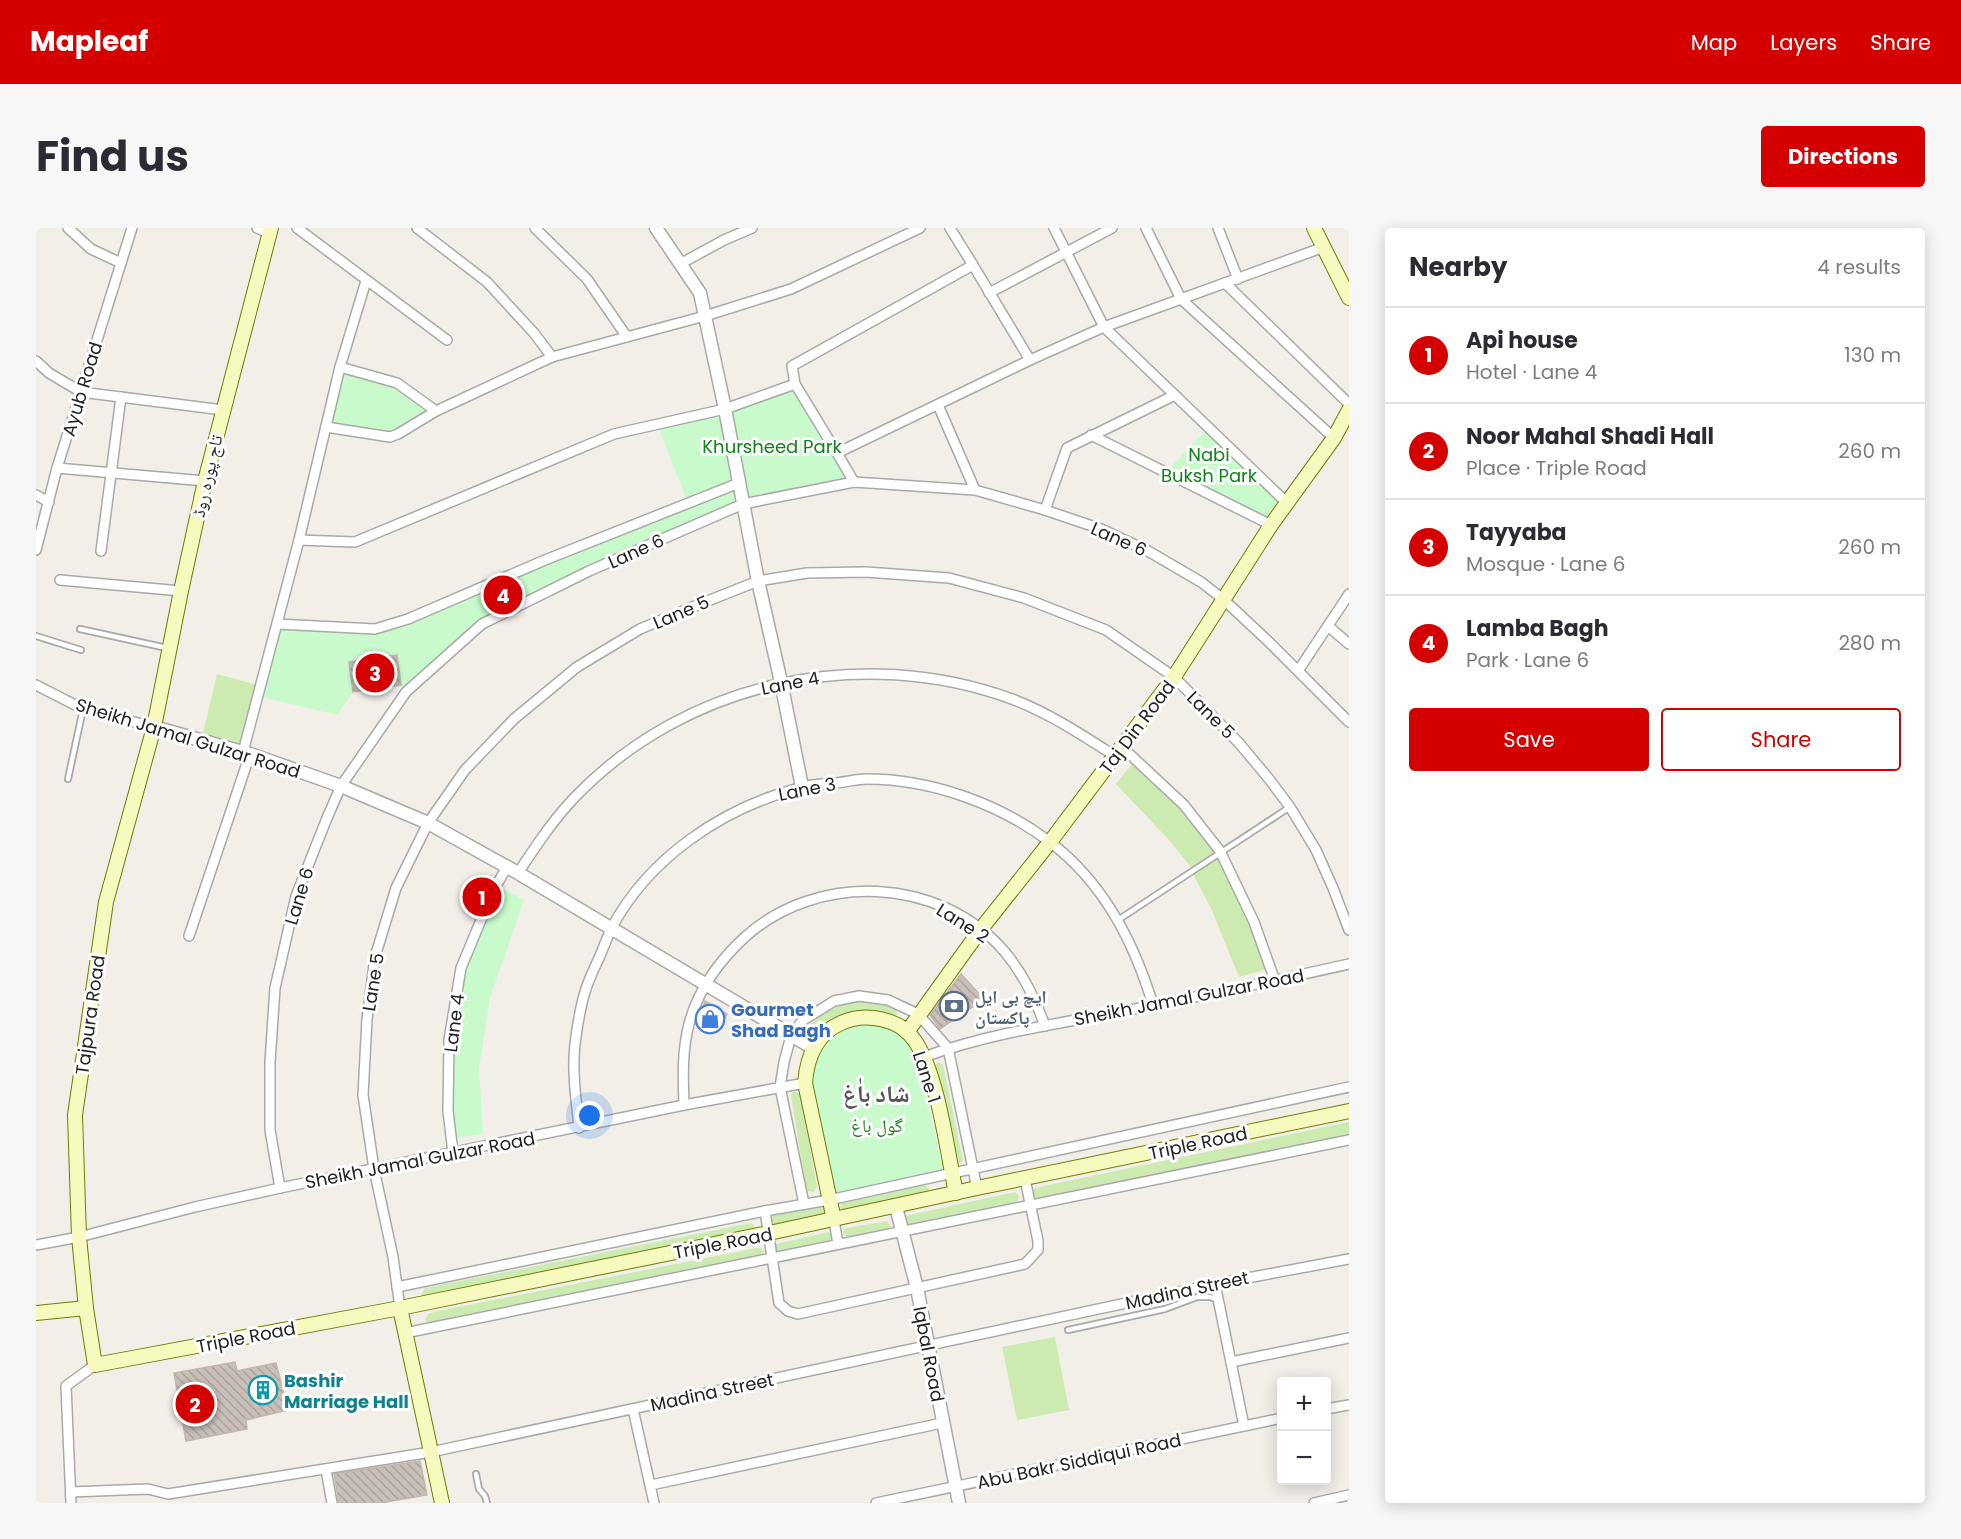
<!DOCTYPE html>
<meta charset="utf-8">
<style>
:root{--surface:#fff;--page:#f7f7f7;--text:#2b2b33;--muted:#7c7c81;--line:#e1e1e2;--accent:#d40000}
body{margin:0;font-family:Poppins,"Noto Naskh Arabic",sans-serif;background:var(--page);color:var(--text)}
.controls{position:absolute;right:18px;bottom:18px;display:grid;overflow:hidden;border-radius:6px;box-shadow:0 3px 15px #0003}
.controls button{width:54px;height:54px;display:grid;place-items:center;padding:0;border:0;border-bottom:2px solid var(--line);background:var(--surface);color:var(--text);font:30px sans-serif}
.you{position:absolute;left:554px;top:888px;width:21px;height:21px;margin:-15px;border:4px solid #fff;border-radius:50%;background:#1a73e8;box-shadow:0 0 0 9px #1a73e833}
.badge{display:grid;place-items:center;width:39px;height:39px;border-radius:50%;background:var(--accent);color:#fff;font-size:20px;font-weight:700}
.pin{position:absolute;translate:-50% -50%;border:3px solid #fff;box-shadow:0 2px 6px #0006}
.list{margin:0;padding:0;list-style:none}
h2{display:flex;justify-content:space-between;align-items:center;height:78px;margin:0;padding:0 24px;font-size:26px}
h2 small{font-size:20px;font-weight:400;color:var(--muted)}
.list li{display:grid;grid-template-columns:39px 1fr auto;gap:18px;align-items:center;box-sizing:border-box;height:96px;padding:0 24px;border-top:2px solid var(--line)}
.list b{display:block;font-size:22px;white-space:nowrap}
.list p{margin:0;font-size:20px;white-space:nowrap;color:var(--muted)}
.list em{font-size:20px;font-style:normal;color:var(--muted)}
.actions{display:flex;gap:12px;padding:18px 24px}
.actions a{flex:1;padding:14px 0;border:2px solid var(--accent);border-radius:6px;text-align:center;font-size:21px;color:var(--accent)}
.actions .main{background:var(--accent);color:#fff}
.map{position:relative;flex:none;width:1313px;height:1275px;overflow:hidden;border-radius:6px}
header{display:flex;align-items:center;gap:36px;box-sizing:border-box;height:84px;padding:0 30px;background:var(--accent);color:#fff}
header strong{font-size:28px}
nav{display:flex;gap:33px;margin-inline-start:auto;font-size:21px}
.intro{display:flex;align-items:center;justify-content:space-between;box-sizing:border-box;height:144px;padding:0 36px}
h1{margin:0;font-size:42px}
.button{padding:15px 27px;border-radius:6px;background:var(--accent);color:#fff;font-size:21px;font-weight:700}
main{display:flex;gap:36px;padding:0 36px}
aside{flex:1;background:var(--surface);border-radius:6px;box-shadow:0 3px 15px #0003}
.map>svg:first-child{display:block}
</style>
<header>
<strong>Mapleaf</strong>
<nav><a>Map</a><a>Layers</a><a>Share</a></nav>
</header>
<div class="intro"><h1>Find us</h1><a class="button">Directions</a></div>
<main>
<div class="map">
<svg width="1313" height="1275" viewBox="0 0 1313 1275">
<defs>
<pattern id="building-back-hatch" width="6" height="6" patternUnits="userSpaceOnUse" patternTransform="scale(1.5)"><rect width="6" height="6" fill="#c7bfb8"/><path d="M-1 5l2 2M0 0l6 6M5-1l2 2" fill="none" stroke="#aba49e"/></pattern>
</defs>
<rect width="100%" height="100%" fill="#f2efe9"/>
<g fill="#cdebb0">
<polygon points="181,446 225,458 209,516 167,505"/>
<polygon points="1097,535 1146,581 1178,624 1155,639 1133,612 1080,556"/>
<polygon points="1183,628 1212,689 1231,741 1203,749 1175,680 1157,646"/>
<path d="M824,773L859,779L861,786L859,789L778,806L772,802L773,797C789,785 803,774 824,773Z"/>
<polygon points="903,834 907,837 927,932 924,935 919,934 898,838"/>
<polygon points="758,863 765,867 781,959 778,964 772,963 770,960 755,867"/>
<polygon points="1313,894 1313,907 1001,973 998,972 994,965 998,960"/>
<polygon points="886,956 893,960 892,966 808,983 804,980 806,973"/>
<polygon points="979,964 983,968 981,975 871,999 868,991 869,988"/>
<polygon points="786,977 789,981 787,988 738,1000 734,997 734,991 737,988"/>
<polygon points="851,993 855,998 852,1003 811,1009 807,1005 808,1001 811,1000"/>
<polygon points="715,995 718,997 719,1001 387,1070 385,1067 389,1060"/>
<polygon points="792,1004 797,1007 796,1014 742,1025 739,1022 740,1016"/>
<polygon points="721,1020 725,1020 728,1023 725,1028 398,1094 393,1095 389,1092 392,1086 397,1084"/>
<polygon points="1019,1109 1033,1182 981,1192 966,1119"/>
</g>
<g fill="#c8facc">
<polygon points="304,139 361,155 400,183 362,206 290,199"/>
<polygon points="759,156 818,254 707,276 446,396 370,464 365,457 360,427 313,434 317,464 301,487 222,468 241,396 340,401 652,275 621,196"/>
<polygon points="1172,200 1251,275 1235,297 1130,244"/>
<polygon points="465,660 488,672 454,770 443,840 447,906 417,910 416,826 428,743"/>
<path d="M836,796L855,801L869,809L882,826L907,943L798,968L777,863C775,823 796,799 836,796Z"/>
</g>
<g fill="url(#building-back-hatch)" stroke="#c4b6ab" stroke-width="1.5">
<polygon points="361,427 365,457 317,464 313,434"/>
<polygon points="925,746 948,771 904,801 894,787"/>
<polygon points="669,773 691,786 681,804 660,796"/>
<polygon points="199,1134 201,1143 240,1135 252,1182 210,1192 211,1201 150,1213 138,1145"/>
<polygon points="384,1233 391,1267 344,1275 303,1275 298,1246"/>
</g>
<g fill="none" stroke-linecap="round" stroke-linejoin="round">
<g stroke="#a9a9a9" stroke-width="8">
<g id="service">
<polyline points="44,401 131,420"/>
<polyline points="0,408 45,422"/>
<polyline points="32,551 47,481"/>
<polyline points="1082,692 1254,579"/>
<polyline points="1032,1102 1129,1081 1161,1069 1174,1069 1182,1072"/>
<polyline points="440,1246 443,1261 449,1268 451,1275"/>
</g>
</g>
<g stroke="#a9a9a9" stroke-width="12">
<g id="minor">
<polyline points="32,0 55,21 85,35"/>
<polyline points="221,0 233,5"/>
<polyline points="261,0 411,112"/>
<polyline points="381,0 451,54 498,105 516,129"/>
<polyline points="499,0 551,51 591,109"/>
<polyline points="914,0 937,37"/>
<polyline points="1018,0 1068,99 1251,275"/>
<polyline points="1110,0 1145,71 1298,210"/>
<polyline points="1182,0 1202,51"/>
<polyline points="644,36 688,12 716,0"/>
<polyline points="1189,55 1313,176"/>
<polyline points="953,65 1076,0"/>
<polyline points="0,133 13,145 45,164 187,182"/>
<polyline points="304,139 361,155 400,183"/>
<polyline points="759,156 801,225"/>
<polyline points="902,177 939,262"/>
<polyline points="290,199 354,209 362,206 400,183 516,129 669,88 755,61 884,0"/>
<polyline points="1055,207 1235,297"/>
<polyline points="21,240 169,253"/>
<polyline points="818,254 801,225 994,132 1068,99 1288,19"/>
<polyline points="0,267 13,274"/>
<polyline points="1009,282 1031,220 1139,167"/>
<polyline points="263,312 319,314 578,206 689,181 759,156 756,138 937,37 994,132"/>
<polyline points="0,322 21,240 96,0"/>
<polyline points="65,323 85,169"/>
<polyline points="24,352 145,363"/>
<polyline points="241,396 339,401 372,391 509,332 703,255"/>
<polyline points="1292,398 1313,416"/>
<polyline points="1262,443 1313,366"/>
<polyline points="0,457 47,481 118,499"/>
<polyline points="1086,519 1148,577 1184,623 1218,694 1239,753"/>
<polyline points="207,524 263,312 304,139 330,53"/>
<path d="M482,645C500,618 517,592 539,569C651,453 825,416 976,471C1013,485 1046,507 1079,528"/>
<polyline points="153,708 214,526"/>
<path d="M888,829C951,806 1019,796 1084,784C1161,769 1237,753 1313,736"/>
<path d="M648,877C647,849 646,823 653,796C662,762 684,732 709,709C781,644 903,648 968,723C987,745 999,770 1009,798"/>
<path d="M543,900C541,878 537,854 538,832C538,815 544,780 549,764C552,753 558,741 563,730C567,721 571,710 575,701C613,629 687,580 763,560C775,556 788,556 800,555C810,554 821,551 831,551C895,551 964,576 1014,614C1068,655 1098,714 1117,777"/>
<polyline points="417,925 412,883 413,812 425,740 457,663 471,639"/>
<polyline points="244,960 234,902 234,834 239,760 260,668 291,590 305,558 370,464 446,396 553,343 707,276 818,254 939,262 1009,282 1065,301 1112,323 1165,354 1187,371 1232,413 1313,494"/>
<polyline points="768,976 744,859 748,834 755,808 766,793 798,773 823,768 852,772 882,786 912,820 941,960"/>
<polyline points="729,983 743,1075 752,1083 762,1086 989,1036 1002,1022 1002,1013 989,951"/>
<polyline points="798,992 802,1016"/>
<polyline points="0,1017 43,1009 159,979 244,960 648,877 769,855"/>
<polyline points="1179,1056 1208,1198"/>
<polyline points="361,1059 729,983 793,972 1313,859"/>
<polyline points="364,1080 357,1029 338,941 327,867 331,791 339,729 360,660 392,595 429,542 478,491 541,439 604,401 659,378 722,353 771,345 830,344 913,350 988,370 1070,402 1138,449 1203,515 1233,551 1254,579 1280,622 1297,660 1313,702"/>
<polyline points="369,1105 1313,912"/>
<polyline points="1195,1134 1313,1110"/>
<polyline points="597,1181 618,1275"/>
<polyline points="1290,1181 1313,1177"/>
<polyline points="290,1242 296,1275"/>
<polyline points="615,1257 906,1195"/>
<polyline points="35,1264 112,1261 132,1266 395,1224 1179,1056 1313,1031"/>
<polyline points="35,1275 30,1158 59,1137"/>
<polyline points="840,1275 1246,1190"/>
<polyline points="1278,1275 1313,1267"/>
</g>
</g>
<g stroke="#a9a9a9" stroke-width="15">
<g id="tertiary">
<polyline points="620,0 664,65 689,181 722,353 745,454 766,559"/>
<polyline points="118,499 214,526 305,558 392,595 482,645 777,820"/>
<polyline points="860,979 881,1060 923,1275"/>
</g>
</g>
<g stroke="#707d05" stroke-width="16">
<g id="secondary">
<polyline points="235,0 169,253 145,363 118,499 70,674 39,887 43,1009 50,1080 59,1137 364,1080 733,1005 941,960 1313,883"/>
<polyline points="1278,0 1313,70"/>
<polyline points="871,804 945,701 1014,614 1138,449 1235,297 1298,210 1313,182"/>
<path d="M798,992L769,855C771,829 780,806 805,795C829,784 864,790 879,813C902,847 911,923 920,965"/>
<polyline points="364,1080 406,1275"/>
<polyline points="0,1085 50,1080"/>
</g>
</g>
<use href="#service" stroke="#fff" stroke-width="4.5"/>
<use href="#minor" stroke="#fff" stroke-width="9"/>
<use href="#tertiary" stroke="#fff" stroke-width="12"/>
<use href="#secondary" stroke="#f7fabf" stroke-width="14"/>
</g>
<defs>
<g id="bank-ring" transform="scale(1.5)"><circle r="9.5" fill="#fff" stroke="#5c6f8a" stroke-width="1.5"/><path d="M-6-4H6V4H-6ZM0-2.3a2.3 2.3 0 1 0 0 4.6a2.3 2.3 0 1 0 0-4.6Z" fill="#5c6f8a"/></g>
<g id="shop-ring" transform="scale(1.5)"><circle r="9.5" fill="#fff" stroke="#3f7fe0" stroke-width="1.5"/><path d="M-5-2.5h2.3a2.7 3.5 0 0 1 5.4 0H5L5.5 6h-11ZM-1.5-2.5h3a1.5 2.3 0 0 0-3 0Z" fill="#3f7fe0"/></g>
<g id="building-ring" transform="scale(1.5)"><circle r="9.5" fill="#fff" stroke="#0f9aa8" stroke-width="1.5"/><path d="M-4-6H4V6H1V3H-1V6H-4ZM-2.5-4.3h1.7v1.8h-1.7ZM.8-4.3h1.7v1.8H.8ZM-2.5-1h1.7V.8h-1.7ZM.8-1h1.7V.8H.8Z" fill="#0f9aa8"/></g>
</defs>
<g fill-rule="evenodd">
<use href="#bank-ring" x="918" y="778"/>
<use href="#shop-ring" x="674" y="791"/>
<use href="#building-ring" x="227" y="1162"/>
</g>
<g text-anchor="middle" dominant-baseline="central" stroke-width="6" stroke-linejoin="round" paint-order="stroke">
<g font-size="18" fill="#222" stroke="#fff">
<text transform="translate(46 161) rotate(-73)">Ayub Road</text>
<text transform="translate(171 248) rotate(-77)">تاج پورہ روڈ</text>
<text transform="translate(1083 311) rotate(24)">Lane 6</text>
<text transform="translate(600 323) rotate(-24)">Lane 6</text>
<text transform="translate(645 384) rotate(-23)">Lane 5</text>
<text transform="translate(754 455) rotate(-11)">Lane 4</text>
<text transform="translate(1175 487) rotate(45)">Lane 5</text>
<text transform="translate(1101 499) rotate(-53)">Taj Din Road</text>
<text transform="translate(152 510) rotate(17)">Sheikh Jamal Gulzar Road</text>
<text transform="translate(771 561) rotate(-11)">Lane 3</text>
<text transform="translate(263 668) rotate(-73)">Lane 6</text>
<text transform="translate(927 695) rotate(32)">Lane 2</text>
<text transform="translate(337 754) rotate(-81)">Lane 5</text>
<text transform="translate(1153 769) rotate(-11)">Sheikh Jamal Gulzar Road</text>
<text transform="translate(54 787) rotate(-82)">Tajpura Road</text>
<text transform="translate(418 795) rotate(-83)">Lane 4</text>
<text transform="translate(891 849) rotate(72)">Lane 1</text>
<text transform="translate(1162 915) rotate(-12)">Triple Road</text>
<text transform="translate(384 932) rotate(-11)">Sheikh Jamal Gulzar Road</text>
<text transform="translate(687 1015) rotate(-11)">Triple Road</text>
<text transform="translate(1151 1062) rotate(-12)">Madina Street</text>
<text transform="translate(210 1109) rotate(-11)">Triple Road</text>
<text transform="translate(893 1126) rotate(79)">Iqbal Road</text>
<text transform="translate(676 1164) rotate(-12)">Madina Street</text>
<text transform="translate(1043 1233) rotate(-12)">Abu Bakr Siddiqui Road</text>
</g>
<g font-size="18" fill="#0c8416" stroke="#fff">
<text x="736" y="218">Khursheed Park</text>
<text x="1173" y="226">Nabi<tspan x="1173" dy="21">Buksh Park</tspan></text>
<text x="841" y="897">گول باغ</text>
</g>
<g font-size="18" font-weight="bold" fill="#4e5e75" stroke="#fff" text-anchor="start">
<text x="939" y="768">ایچ بی ایل<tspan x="939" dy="21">پاکستان</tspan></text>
</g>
<g font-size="18" font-weight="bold" fill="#366cbe" stroke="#fff" text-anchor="start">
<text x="695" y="781">Gourmet<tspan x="695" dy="21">Shad Bagh</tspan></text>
</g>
<g font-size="18" font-weight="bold" fill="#0d838f" stroke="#fff" text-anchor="start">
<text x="248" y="1152">Bashir<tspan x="248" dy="21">Marriage Hall</tspan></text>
</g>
<g font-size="24" font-weight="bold" fill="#555" stroke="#fff">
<text x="840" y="865">شاد باٰغ</text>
</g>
</g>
</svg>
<div class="controls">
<button>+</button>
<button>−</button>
</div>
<div class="you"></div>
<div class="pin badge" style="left:446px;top:669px">1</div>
<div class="pin badge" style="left:159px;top:1176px">2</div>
<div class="pin badge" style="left:339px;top:445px">3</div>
<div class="pin badge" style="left:467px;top:367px">4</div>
</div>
<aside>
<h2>Nearby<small>4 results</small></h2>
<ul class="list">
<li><span class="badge">1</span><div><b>Api house</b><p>Hotel · Lane 4</p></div><em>130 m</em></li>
<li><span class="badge">2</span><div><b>Noor Mahal Shadi Hall</b><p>Place · Triple Road</p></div><em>260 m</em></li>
<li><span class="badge">3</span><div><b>Tayyaba</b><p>Mosque · Lane 6</p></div><em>260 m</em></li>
<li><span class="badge">4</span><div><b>Lamba Bagh</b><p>Park · Lane 6</p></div><em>280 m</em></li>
</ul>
<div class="actions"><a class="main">Save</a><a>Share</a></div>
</aside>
</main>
